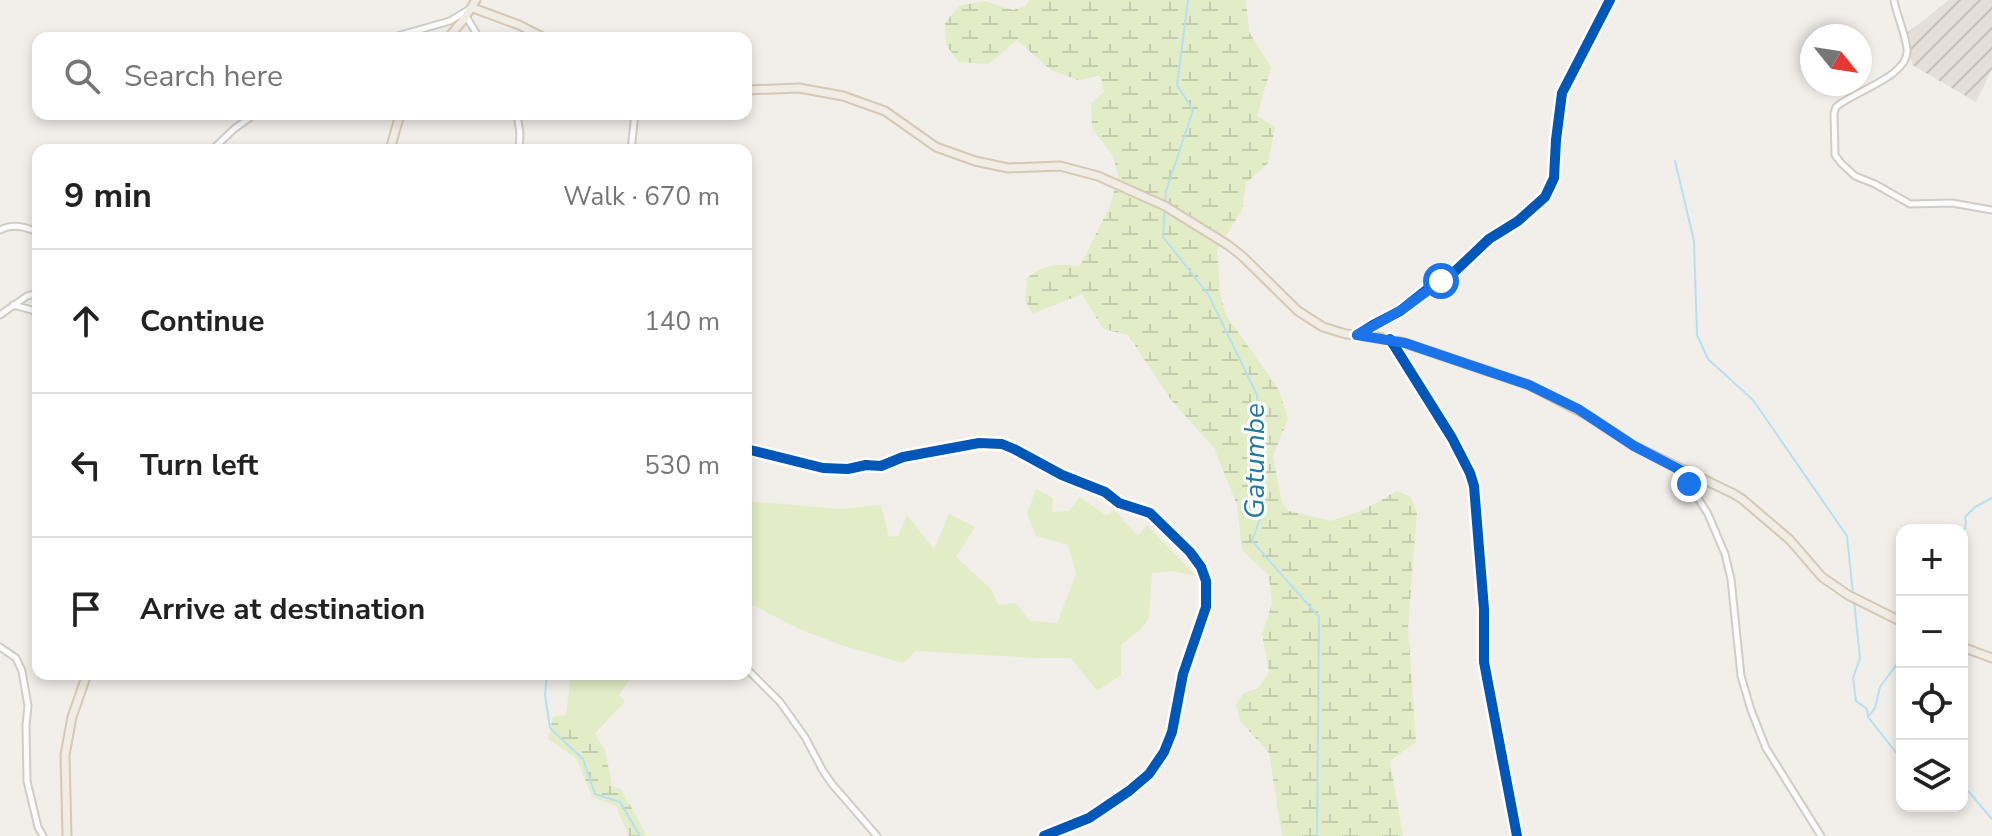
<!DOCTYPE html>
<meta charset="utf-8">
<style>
:root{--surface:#fff;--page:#f2f2f2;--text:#222;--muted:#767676;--line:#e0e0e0}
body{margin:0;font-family:"Nunito Sans",sans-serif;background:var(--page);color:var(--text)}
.controls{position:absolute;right:24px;bottom:24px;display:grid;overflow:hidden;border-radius:16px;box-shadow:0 4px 12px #0003}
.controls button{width:72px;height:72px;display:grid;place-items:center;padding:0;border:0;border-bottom:2px solid var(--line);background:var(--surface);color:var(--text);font:40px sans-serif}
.compass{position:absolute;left:1800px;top:24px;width:72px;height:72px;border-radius:50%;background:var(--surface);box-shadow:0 4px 12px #0003;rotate:120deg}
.stop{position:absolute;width:24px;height:24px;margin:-18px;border:6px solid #1a73e8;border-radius:50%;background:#fff}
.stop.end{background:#1a73e8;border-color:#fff;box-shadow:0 2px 8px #0008}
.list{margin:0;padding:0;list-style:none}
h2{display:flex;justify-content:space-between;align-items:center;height:104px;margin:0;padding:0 32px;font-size:34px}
h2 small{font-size:26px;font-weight:400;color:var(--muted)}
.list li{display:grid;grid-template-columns:52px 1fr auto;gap:24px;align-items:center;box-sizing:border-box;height:144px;padding:0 32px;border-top:2px solid var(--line)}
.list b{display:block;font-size:30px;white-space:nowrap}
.list em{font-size:26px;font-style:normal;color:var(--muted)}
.icon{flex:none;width:44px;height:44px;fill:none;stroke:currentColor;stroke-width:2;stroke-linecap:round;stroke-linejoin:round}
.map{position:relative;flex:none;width:1992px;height:836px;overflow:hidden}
.search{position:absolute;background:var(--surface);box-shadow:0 4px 12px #0003;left:32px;top:32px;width:720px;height:88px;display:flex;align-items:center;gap:20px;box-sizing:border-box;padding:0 28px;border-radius:16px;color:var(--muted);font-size:30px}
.panel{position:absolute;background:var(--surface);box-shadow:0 4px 12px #0003;left:32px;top:144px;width:720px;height:536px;border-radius:16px}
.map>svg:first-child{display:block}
</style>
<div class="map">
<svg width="1992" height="836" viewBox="0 0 1992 836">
<defs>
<pattern id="industrial-furrows" width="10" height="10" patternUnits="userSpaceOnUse" patternTransform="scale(2)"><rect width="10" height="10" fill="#e5dfdb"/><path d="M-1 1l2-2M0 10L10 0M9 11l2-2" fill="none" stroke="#c6c0bd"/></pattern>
<pattern id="wetland-marsh" width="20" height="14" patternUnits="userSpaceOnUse" patternTransform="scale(2)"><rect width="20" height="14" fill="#e2edc7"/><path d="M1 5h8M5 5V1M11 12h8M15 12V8" fill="none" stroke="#c3ccac"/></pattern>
</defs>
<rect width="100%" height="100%" fill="#f2eeea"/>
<polygon fill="url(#industrial-furrows)" points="1949,0 1992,0 1992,69 1976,102 1912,65 1907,33"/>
<g fill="#e2edc7">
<polygon points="1036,489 1053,498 1052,512 1069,511 1080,497 1107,516 1114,510 1138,536 1147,525 1196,576 1172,571 1152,573 1149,618 1141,629 1121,645 1121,675 1097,691 1071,658 1034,658 916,651 903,663 841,645 797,628 751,604 746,604 746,501 841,509 881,505 889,537 898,536 907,515 934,549 949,514 975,527 956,557 991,589 998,605 1016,603 1030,621 1057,623 1076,574 1068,545 1036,536 1027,514"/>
<polygon points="571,674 633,674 619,695 625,702 595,733 566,715"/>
</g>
<g fill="url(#wetland-marsh)">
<path d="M1029,0H1246L1249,32L1271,67L1257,116L1275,127L1268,163L1246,183L1242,210L1217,250L1220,293L1226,315L1279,390L1288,419L1273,456L1282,503L1289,511L1331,521L1363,510L1397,491L1411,497L1417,512L1408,628L1416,742L1390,761L1403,836H1282L1269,753L1240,721L1236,704L1244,693L1258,688L1269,672L1262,634L1272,604L1269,576L1242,550L1237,505L1214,448L1172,401L1128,335L1103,329L1082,294L1032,314L1025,299L1027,278C1047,263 1056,264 1080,266L1110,206L1118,175L1113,156L1092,128L1091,104L1104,91L1100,76L1078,80L1051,70L1017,40L989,64L959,62L946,45L945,23L959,6L984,1L1013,10L1026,6Z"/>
<polygon points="566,715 595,733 600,743 605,749 612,786 621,789 647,836 629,836 616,806 592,797 577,759 548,739 553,717"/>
</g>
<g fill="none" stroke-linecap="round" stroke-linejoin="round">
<g stroke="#b6e0f2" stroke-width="2">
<polyline points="1188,0 1177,85 1193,110 1166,191 1163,237 1208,294 1257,395 1260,519 1252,541 1319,617 1317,836"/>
<polyline points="1675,161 1694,241 1697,335 1708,359 1753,400 1847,536 1853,594"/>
<polyline points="1962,541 1966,523 1965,517 1975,507 1992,498"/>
<polyline points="1854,600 1860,658 1853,678 1856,701 1867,709 1868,717 1902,760"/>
<polyline points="547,674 545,695 550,728 583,759 595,794 620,802 640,836"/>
<polyline points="1868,717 1875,708 1880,687 1902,657"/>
<polyline points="1962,789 1969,792 1992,819"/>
</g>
<g stroke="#d0ccc7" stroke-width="9">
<g id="minor">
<path d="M1894,0C1897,17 1905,32 1907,49C1910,76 1854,91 1836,107L1834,113L1835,155L1841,163L1855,176L1875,184L1910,204L1952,203L1992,210"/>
<polyline points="466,16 479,38"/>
<polyline points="390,38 450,21 468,10"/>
<polyline points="517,114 520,134 519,150"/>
<polyline points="212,150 234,129 255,114"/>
<polyline points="631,150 635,114"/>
<path d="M0,230C13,223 25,227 38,232"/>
<polyline points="13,305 32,310 38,315"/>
<polyline points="0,315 27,296 38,293"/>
<polyline points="1360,334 1400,311 1429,288 1450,276 1489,239 1518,221 1545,197 1554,178 1556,140 1562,93 1610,0"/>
<polyline points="1391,340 1452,438 1470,473 1474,486 1484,609 1484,662 1517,836"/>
<polyline points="746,449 823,468 848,469 866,465 881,466 903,457 979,443 1002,444 1014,449 1062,475 1105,492 1119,503 1150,513 1190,552 1201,567 1206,581 1206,607 1183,674 1172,732 1164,752 1149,774 1129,791 1089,818 1044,836"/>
<polyline points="1684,472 1689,484 1708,514 1725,554 1731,579 1741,676 1751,710 1766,748 1821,836"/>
<polyline points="0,647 16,658 22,671 28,706 26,725 27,781 38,827 43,836"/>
<polyline points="746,668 780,702 805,737 823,771 832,784 877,836"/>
</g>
</g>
<g stroke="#d5c9b6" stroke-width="11">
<g id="major">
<polyline points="473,8 519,25 544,38"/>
<polyline points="448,38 464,19 476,0"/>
<polyline points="746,90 799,88 843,96 885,111 936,147 975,161 1008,168 1060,166 1098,176 1165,206 1228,245 1242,256 1298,311 1323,327 1346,334 1377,337 1405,343 1529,385 1590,417 1634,446 1734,494 1742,499 1790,540 1822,577 1848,595 1902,622"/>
<polyline points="390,150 400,114"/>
<polyline points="1962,647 1992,658"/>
<polyline points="67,836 65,755 72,717 87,674"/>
</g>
</g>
<use href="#minor" stroke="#fdfcfc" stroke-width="5"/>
<use href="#major" stroke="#f1ece4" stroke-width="7"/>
<g stroke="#fff" stroke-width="15">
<g id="cycleway">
<polyline points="1357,335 1373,325 1400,311 1429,288 1450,276 1489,239 1518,221 1545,197 1554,178 1556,140 1562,93 1610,0"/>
<polyline points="1390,339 1452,438 1470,473 1474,486 1484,609 1484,662 1517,836"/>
<polyline points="746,449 823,468 848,469 866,465 881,466 903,457 979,443 1002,444 1014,449 1062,475 1105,492 1119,503 1150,513 1190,552 1201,567 1206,581 1206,607 1183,674 1172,732 1164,752 1149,774 1129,791 1089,818 1044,836"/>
</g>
</g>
<use href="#cycleway" stroke="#0057b8" stroke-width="10"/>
</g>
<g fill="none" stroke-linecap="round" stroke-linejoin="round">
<polyline stroke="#1a73e8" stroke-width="10" points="1441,281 1400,311 1357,335 1405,343 1529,385 1578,409 1634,446 1684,472 1689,484"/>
</g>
<g text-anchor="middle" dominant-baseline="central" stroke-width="6" stroke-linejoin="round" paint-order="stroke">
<g font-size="28" font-style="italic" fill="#2179a4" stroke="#fff">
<text transform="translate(1255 461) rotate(-90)">Gatumbe</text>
</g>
</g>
</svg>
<div class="controls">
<button>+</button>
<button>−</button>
<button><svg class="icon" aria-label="locate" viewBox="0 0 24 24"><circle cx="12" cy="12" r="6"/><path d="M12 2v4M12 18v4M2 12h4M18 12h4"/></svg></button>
<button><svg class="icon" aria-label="layers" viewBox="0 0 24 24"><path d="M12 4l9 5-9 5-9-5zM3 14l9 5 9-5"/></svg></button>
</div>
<svg class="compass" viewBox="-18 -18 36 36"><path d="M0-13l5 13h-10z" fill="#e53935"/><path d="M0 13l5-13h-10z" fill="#767676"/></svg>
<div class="stop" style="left:1441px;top:281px"></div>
<div class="stop end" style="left:1689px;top:484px"></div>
<div class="search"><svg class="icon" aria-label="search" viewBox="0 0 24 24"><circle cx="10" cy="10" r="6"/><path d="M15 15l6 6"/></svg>Search here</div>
<section class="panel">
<h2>9 min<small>Walk · 670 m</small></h2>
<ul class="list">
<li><svg class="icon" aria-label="ahead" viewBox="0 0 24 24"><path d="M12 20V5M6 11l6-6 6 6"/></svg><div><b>Continue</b></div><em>140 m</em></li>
<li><svg class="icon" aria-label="left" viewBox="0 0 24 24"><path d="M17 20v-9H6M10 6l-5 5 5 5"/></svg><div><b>Turn left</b></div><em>530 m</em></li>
<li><svg class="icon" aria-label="arrive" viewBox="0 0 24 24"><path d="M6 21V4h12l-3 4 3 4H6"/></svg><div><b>Arrive at destination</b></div></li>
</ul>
</section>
</div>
